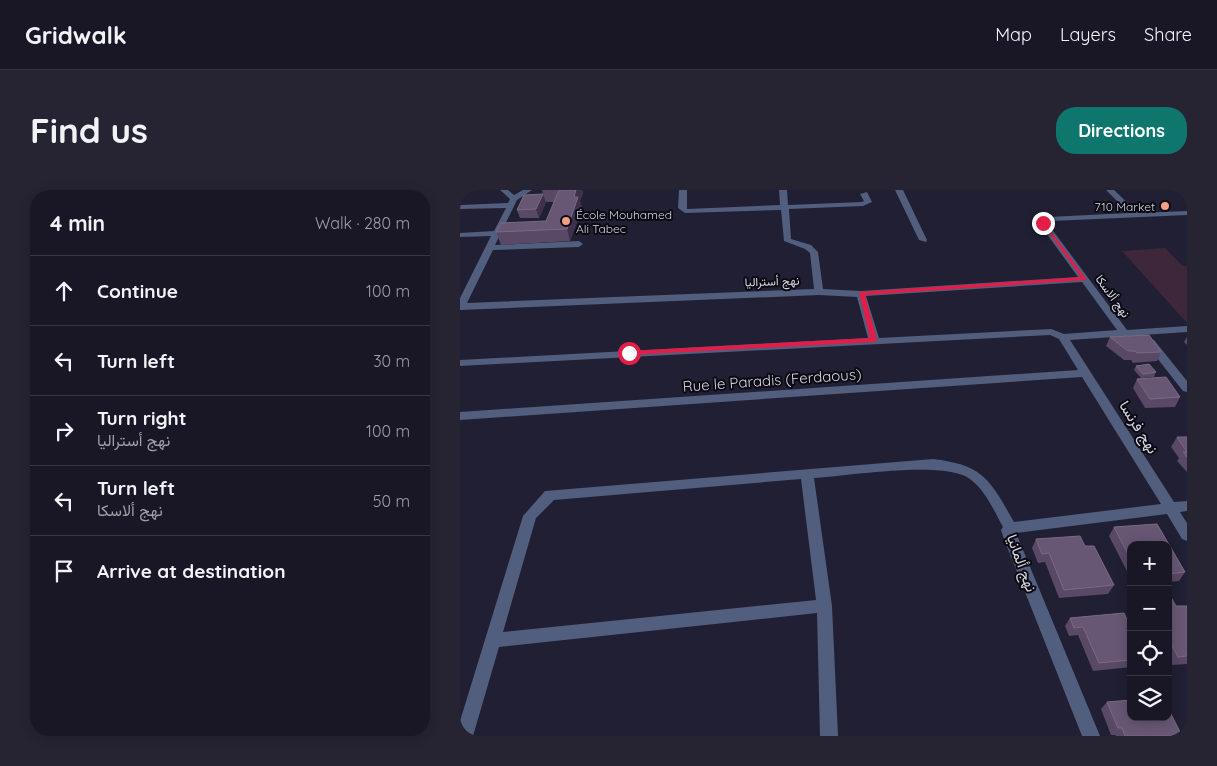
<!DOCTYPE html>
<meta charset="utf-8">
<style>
:root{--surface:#191726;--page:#262432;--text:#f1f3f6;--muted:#9f9fa7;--line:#373643;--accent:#0f766e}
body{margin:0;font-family:Quicksand,Vazirmatn,sans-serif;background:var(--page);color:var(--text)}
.controls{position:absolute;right:15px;bottom:15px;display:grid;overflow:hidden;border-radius:10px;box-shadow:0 2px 12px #0003}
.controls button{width:45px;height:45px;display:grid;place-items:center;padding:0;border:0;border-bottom:1px solid var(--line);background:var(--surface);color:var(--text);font:25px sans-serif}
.stop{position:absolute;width:15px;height:15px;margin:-11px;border:4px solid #e11d48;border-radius:50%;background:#fff}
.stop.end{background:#e11d48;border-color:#fff;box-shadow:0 1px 5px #0008}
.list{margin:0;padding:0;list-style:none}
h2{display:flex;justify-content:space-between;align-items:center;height:65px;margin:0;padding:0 20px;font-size:21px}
h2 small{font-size:16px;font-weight:400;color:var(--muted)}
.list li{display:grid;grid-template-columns:32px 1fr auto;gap:15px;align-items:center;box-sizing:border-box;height:70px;padding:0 20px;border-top:1px solid var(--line)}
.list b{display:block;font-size:19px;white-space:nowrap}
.list p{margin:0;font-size:16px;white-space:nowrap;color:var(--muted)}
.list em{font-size:16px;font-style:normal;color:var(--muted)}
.icon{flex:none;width:28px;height:28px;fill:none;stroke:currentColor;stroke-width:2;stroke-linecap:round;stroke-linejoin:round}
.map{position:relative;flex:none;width:727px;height:546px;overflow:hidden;border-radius:20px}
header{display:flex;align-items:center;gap:30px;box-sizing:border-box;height:70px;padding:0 25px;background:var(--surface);border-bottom:1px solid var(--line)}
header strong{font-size:24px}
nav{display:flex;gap:28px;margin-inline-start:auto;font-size:18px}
.intro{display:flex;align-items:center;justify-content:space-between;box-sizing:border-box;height:120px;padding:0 30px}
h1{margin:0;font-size:35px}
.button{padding:12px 22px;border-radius:20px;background:var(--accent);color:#fff;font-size:18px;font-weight:700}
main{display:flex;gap:30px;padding:0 30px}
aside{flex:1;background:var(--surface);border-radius:20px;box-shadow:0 2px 12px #0003}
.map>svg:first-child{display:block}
</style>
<header>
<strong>Gridwalk</strong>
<nav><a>Map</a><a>Layers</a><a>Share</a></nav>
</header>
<div class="intro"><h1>Find us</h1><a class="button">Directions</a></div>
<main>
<aside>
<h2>4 min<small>Walk · 280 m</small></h2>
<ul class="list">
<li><svg class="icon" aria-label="ahead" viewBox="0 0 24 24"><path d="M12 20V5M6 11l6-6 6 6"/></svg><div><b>Continue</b></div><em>100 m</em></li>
<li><svg class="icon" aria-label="left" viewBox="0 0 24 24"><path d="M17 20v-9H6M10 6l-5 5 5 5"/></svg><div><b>Turn left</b></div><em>30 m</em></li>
<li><svg class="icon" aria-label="right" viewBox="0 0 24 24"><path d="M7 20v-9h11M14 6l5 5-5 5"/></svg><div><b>Turn right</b><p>نهج أستراليا</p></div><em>100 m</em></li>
<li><svg class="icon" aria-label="left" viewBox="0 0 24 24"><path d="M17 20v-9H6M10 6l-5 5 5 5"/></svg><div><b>Turn left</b><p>نهج ألاسكا</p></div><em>50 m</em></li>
<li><svg class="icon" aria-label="arrive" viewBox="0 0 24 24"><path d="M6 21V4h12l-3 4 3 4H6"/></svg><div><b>Arrive at destination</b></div></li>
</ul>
</aside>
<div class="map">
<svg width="727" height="546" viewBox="0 0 727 546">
<rect width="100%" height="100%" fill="#211f33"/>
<polygon fill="#3e273b" points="705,58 723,76 727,76 727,133 662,61"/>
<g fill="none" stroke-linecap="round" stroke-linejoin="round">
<g fill="#515e7d" fill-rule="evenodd">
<path d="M40,0H48L54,5L63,0H72L57,10L35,55L119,51L123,54L119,57L33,60L7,113L354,99L350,63L345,59L324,51L321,20L225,23L218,18L219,0H227V19L320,15L319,0H327L328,15L402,12L404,11L400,4L407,2L412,12L403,16L329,19L331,49L351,55L358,62L363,99L401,101L618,87L579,33L589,27L669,23L646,0H654L678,23L727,21V25L591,31L588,34L667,140L727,136V142L610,150L714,312L727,311V321L720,322L727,333V351L722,349L707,324L556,343L640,546H622L544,349L541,340L543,337C534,321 526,301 510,289C484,270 389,286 354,288L372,416L378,546H360L357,423L39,457L13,546H0V531L63,326L85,301L473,269C524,275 530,290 554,332L701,314L622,187L0,230V222L618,180L599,149L590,145L0,176V170L408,148L397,107L359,105L0,120V108L31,46L0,47V43L34,41L46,18L0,19V15L48,13L50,9ZM622,92L657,140L604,144L591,139L419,148L406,106ZM341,289L356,410L43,442L76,328L94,310Z"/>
<polygon points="435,0 443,0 467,50 466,52 459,50"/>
<polygon points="721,0 727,0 727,6 724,6"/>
<polygon points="690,149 694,150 727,191 727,202 723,201 686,154 685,152"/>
</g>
</g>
<g fill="#594866">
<polygon points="82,0 122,0 123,3 120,11 122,18 110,51 41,55 36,42 86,31 94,12 86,12 79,28 60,28 57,20 83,4"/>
<polygon points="650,147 701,162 697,171 673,173 671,170 664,170 646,156"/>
<polygon points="727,147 727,155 724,152"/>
<polygon points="676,176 696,182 694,187 681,188 674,180"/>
<polygon points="677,189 720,207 715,217 685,218 673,198"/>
<polygon points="717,247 727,247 727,282 717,271 719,268 711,257"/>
<polygon points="697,334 725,382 719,391 708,392 708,355 671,355 671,389 649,346 654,337"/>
<polygon points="576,349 625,356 654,395 648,404 599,408 585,372 578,373 572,358"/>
<polygon points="708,404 716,416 727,416 727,474 711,475 708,469"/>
<polygon points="610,428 671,438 671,477 633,481 618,445 609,446 605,436"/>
<polygon points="647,512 722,546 656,546 655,545 651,545 641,519"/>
</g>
<g fill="#3d314c">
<polygon points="116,0 122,0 123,3 120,11 122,18 110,51 107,39 114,7"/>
<polygon points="83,4 86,12 79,28 76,19"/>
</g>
<g fill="#675774" stroke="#786b85">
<polygon points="99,0 116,0 114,7 118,7 107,39 36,42 41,33 86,31"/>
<polygon points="83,4 76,19 57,20 64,5"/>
<polygon points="689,145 701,162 677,163 675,161 668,161 650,147"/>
<polygon points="689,174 696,182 683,184 676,176"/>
<polygon points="706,187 720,207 690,209 677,189"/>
<polygon points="717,247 727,247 727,267 723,262 727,262"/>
<polygon points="697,334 725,382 708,384 708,355 671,355 671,370 654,337"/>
<polygon points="620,346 625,356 634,356 654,395 604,400 589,363 582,364 576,349"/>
<polygon points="708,404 709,404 716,416 727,416 727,466 718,467 708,447 708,441 711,440 708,435"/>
<polygon points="664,423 671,438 671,470 639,473 623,437 614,438 610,428"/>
<polygon points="671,510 671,527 708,527 708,518 722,546 665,546 662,538 658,538 647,512"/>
</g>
<polygon fill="#e11d48" points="581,32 584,32 627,90 405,105 417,150 414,152 169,165 166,163 169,161 410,148 399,102 621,87"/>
<g fill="#f39f85" stroke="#0b0a13" stroke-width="2">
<circle cx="705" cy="16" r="5"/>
<circle cx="106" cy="31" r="5"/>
</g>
<g text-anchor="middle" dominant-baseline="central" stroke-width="4" stroke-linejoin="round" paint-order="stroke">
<g font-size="12" fill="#d6d5e3" stroke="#0b0a13" text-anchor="end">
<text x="695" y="16">710 Market</text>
<text x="116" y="24" text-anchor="start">École Mouhamed<tspan x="116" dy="14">Ali Tabec</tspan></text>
</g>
<g font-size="12" fill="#d6d5e3" stroke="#0b0a13">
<text transform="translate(312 91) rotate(-2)">نهج أستراليا</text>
<text transform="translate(653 106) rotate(54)">نهج ألاسكا</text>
</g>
<g font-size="15" fill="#d6d5e3" stroke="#0b0a13">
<text transform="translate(312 190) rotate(-4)">Rue le Paradis (Ferdaous)</text>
<text transform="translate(679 237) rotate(58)">نهج فرنسا</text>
<text transform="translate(562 373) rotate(70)">نهج ألمانيا</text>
</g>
</g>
</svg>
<div class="controls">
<button>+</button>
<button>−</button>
<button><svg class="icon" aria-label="locate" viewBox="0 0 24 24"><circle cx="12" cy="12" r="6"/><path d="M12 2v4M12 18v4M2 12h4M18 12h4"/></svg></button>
<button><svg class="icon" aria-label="layers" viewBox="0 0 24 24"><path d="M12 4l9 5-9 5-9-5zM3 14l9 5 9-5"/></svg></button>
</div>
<div class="stop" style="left:169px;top:163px"></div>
<div class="stop end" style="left:583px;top:33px"></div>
</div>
</main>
